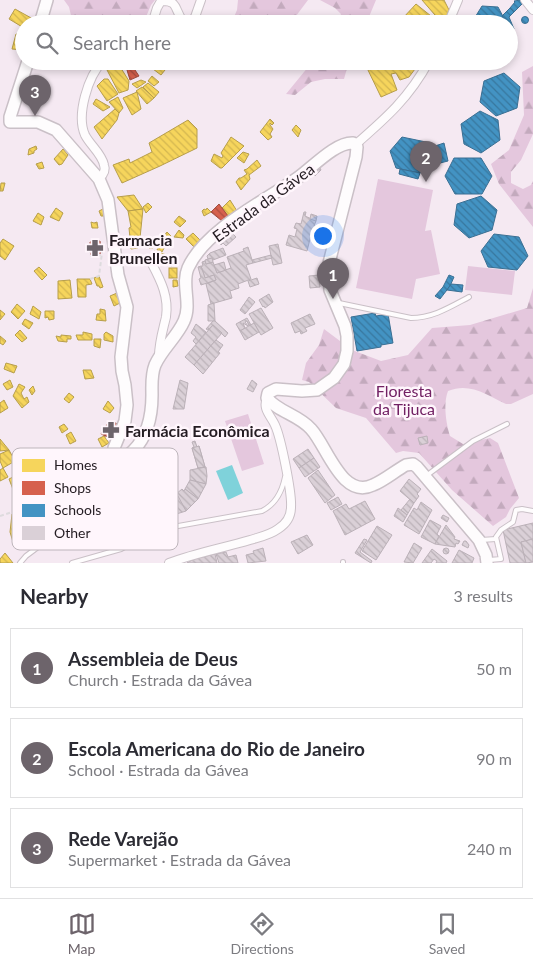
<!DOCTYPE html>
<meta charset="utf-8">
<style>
:root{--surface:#fff;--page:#f2f2f3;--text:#2b2b33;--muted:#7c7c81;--line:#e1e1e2;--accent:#6d646b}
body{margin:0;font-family:Lato,sans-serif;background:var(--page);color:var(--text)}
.you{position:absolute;left:322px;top:235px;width:18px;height:18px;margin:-12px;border:4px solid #fff;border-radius:50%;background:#1a73e8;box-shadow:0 0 0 8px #1a73e833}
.badge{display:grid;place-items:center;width:32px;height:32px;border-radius:50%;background:var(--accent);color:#fff;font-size:16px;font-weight:700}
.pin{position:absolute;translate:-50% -41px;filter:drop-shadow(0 1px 2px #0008)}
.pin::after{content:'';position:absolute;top:26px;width:18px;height:15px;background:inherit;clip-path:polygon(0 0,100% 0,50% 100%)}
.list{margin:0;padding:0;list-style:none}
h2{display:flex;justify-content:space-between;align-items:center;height:65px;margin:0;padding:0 20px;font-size:21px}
h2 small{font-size:16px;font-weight:400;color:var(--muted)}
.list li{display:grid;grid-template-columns:32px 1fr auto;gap:15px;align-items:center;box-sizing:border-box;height:80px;margin:0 10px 10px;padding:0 10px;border:1px solid var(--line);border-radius:0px}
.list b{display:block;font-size:19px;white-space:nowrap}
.list p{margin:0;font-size:16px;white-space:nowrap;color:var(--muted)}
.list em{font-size:16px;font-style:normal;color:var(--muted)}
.icon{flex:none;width:28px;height:28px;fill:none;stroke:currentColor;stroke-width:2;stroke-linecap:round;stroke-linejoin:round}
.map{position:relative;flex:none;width:533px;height:563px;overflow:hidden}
.search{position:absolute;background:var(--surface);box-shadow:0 2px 8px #0003;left:15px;right:15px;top:15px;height:55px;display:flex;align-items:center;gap:12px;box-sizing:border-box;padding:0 18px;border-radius:28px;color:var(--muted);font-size:19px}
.sheet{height:335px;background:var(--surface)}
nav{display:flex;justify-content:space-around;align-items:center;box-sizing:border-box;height:70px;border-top:1px solid var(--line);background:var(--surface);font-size:14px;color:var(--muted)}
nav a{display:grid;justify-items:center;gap:2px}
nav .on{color:var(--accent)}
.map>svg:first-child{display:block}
</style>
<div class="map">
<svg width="533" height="563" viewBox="0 0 533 563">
<defs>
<pattern id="forest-firs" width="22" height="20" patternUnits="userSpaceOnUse" patternTransform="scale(1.25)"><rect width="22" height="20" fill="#e4c7dd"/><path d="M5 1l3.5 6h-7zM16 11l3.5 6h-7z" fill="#c3aabd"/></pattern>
<pattern id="homes-back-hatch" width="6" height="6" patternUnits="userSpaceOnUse" patternTransform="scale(1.25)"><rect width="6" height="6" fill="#f6d55c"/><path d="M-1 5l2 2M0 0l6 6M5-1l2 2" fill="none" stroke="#d3b650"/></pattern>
<pattern id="shops-back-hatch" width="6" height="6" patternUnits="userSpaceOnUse" patternTransform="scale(1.25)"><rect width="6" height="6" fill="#d6604d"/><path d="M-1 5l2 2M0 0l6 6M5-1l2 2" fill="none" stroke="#ad4e40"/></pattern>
<pattern id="schools-back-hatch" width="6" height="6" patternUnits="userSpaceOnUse" patternTransform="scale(1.25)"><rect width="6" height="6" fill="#4393c3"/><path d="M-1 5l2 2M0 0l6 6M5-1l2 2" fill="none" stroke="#38779e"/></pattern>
<pattern id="building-back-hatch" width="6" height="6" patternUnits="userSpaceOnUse" patternTransform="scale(1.25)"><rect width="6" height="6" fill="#dad0d7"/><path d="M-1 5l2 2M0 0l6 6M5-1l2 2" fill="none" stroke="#bbb2b8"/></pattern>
</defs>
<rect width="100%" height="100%" fill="#f5e9f2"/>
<g fill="url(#forest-firs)">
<polygon points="64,0 155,0 151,5 143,24 73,24 69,7"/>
<polygon points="238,0 308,0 290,24 231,24 237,10"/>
<polygon points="320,0 376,0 366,24 337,24 341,14 335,8"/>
<polygon points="313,61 349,61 344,79 325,79 311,82 295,95 286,94"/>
<polygon points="533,66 533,134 521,160 511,172 511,183 523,189 531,185 533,181 533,227 499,184 491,164 509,150 524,115 522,72"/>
<path d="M533,288V394L511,404H506C487,395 470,382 448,391C443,404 446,423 450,436L463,444L490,438L498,443L519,498L510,509L506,517L493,526L452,490L419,453L403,451L396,453L366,418L336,408L309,382L302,380L306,363L319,345L324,329L352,350L381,361L408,355L432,328L470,325L527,308Z"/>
</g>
<g fill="#e4c7dd">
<polygon points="378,179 433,190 425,231 431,230 440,274 416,279 412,299 356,288"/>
<polygon points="468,266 515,271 512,295 465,290"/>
<polygon points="248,414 264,464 242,471 225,421"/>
</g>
<polygon fill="#7fd2da" points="232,465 243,493 228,500 216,471"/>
<g fill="url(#homes-back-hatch)" stroke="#b79e4b">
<polygon points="422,0 444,0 450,12 441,22"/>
<polygon points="416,4 431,16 439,24 408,24 403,18"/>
<polygon points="15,9 33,19 31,24 24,24 24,28 9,19"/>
<polygon points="16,34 24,35 24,50 12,49"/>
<polygon points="128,61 141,61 144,64 136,69"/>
<polygon points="145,61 154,61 165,70 161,75 149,66 147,68 143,65"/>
<polygon points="155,61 168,61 163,68"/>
<polygon points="381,61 407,61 415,69 409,77 400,80 396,73 391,74 397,90 381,97 367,68"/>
<polygon points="119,65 129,81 128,90 119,93 107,70"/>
<polygon points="152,76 159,82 154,86 148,81"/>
<polygon points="104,79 108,79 118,94 107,101 97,86"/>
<polygon points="141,80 146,82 137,88 132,84"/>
<polygon points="148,83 159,92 154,98 143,87"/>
<polygon points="142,87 154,98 147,104 136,91"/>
<polygon points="137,92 141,109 132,115 123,98"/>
<polygon points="118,97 123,108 119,113 109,102"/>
<polygon points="96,99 110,107 103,111 93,104"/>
<polygon points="115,109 119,113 117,120 102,139 94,127"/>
<polygon points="270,119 274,123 272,125 270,123 270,125 273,129 270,134 272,137 268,140 260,132"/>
<polygon points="188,120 197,129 197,148 160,166 122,183 113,165 129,159 130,163 152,152 149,143"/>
<polygon points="296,125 301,130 298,137 292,130"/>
<polygon points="231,137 244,146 222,168 220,168 211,161 214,154 222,158 223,156 221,153"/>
<polygon points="36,146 37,149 34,151 34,153 28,155 29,149"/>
<polygon points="63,149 68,155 62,164 59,165 54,159"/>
<polygon points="243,152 249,154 244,163 237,158"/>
<polygon points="257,160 261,166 249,175 250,179 241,190 236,182 239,178 241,178 247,174 244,170 247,169"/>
<polygon points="42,162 44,168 39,169 36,164"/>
<polygon points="1,183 5,183 3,191 0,191"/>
<polygon points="134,195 143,209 128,211 117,197"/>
<polygon points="230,200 237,211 228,216 222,208"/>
<polygon points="148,203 152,207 146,213 143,207"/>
<polygon points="111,205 107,216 101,216 99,211"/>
<polygon points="56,208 63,213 59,221 50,217"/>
<polygon points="207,208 211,212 204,216 202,211 204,209 206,210"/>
<polygon points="143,209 140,238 130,238 129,228 131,227 128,211"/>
<polygon points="38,213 44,217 41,225 33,221"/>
<polygon points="179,216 186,221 180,227 174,222"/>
<polygon points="91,222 94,223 97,222 98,228 92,228"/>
<polygon points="179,230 184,235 183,238 174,237"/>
<polygon points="167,232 171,236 167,242 162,238"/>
<polygon points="193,233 200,240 194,247 186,239"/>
<polygon points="130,238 137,238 138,248 131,249"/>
<polygon points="3,239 14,246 5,260 0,256 0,243"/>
<polygon points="149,240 155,240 153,248 149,248"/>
<polygon points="160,244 165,246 162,252 157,250"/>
<polygon points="154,251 167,255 162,264 159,263 160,261 151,257"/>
<polygon points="169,255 176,259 172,266 165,263"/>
<polygon points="39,267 47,275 42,280 34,271"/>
<rect x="169" y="268" width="8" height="10"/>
<polygon points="99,276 103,287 100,288 99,286 97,286 94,278"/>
<polygon points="77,279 90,279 92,284 86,285 86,297 78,297"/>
<polygon points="70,280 72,298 58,299 58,281"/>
<polygon points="173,280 177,280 178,286 173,287"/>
<polygon points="117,293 120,303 114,306 110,296"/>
<polygon points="17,304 25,311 18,319 11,312"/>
<polygon points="33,306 41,312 39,319 30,314"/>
<polygon points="100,309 105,310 106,321 96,320 97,314 100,314"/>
<polygon points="0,310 5,314 0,320"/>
<polygon points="45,311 54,311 54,319 49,320 48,317 45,318"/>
<polygon points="25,319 33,323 29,329 22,324"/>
<polygon points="20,330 27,338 22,342 15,335"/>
<polygon points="83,332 92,334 92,340 78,340 76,335 83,335"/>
<polygon points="106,332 113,336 113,342 104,340 104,334"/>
<polygon points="61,335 71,336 71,339 67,339 67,342 58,341 56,336 61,337"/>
<polygon points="0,336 6,341 3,345 0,343"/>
<polygon points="94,339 101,339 100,348 94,346"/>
<polygon points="6,363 17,366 14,373 4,369"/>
<polygon points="83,370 91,370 94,378 85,379"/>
<polygon points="10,380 13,387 7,390 3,384"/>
<polygon points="19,384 25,387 21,393 24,399 27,397 29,402 22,408 13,396"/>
<polygon points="33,386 35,391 32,395 29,390"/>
<polygon points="69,393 74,397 69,403 64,399"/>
<polygon points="4,400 8,408 0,413 0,403"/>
<polygon points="108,401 114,408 110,413 103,409"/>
<polygon points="64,424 68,429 62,433 59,427"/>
<polygon points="71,432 76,441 70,444 66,435"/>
<polygon points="104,436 109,443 102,447 98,439"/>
<polygon points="0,439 9,450 0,451"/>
<polygon points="9,450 15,461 3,468 0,461 0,454"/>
<polygon points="3,468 8,477 0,481 0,470"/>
<polygon points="13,477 18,490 14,492 9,479"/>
<polygon points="15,513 23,537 13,542 10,532 12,514"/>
<polygon points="5,553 13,563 0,563 0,559"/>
</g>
<g fill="url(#shops-back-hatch)" stroke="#a14c40">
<polygon points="133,67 139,76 130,80 127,70"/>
<polygon points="219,204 228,216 222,221 211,212"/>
<polygon points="100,241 101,253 91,255 90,242"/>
<polygon points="114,422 120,426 112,439 101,434 108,423 112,425"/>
</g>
<g fill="url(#schools-back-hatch)" stroke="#3a6f93">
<polygon points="521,0 523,3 514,12 510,8 515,2 514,1"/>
<polygon points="482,6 498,7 507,24 476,24 474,19"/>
<polygon points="510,8 514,12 509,17 514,29 510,31 509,24 507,24 502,16"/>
<circle cx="525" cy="20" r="3.5"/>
<polygon points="504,73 520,87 517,108 496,116 480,102 484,81"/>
<polygon points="480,111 498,120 500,140 481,153 464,144 461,124"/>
<polygon points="402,137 426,142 432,160 420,173 396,168 390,151"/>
<polygon points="444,143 448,161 436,164 432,147"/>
<polygon points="454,158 481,158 492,176 482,194 455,194 445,176"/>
<polygon points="400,169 420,173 418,179 399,174"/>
<polygon points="481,196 497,210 492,230 469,238 454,225 457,204"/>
<polygon points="494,234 519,237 528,256 517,270 488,267 481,251"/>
<polygon points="449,275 454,277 450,286 440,299 435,296 443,287"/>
<polygon points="451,284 463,285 462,292 447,290"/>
<polygon points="375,313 376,316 388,314 393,343 381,345 381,347 357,351 351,317"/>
</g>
<g fill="url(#building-back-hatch)" stroke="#bbb1b8">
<polygon points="320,168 321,170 315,176 313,174"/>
<polygon points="304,212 306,212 305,216 316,221 314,226 318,227 315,236 311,235 307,251 286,245 289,235 295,237 297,229 294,228 296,223 301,224"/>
<polygon points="311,214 317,216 316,221 310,219"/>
<polygon points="230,231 236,237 226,246 223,243 221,245 218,242"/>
<polygon points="278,244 282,263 273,265 269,246"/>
<polygon points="248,247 253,263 246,265 251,279 238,284 239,288 230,291 232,298 211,304 206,284 216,280 214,275 205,278 201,266 203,266 202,262 205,261 206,264 213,262 217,273 231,268 227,257 244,251 243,249"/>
<polygon points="223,248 226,255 213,260 212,258 208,259 207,256 210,253"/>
<polygon points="271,255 272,258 253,263 252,260"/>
<polygon points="212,258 213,262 206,264 205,260"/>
<polygon points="224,262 226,270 217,273 214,265"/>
<polygon points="201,266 205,278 214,275 216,280 201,285 199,279 201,278 198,267"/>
<polygon points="319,275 320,287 310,288 309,276"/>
<polygon points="257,278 259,284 250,287 248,281"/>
<polygon points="269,294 273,302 265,308 264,306 263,307 259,300"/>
<polygon points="249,297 255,302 245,314 240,310"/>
<polygon points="214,303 215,321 208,321 208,305"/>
<polygon points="261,308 273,328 261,335 249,314"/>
<polygon points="310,314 315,324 305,328 307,331 301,334 300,331 295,333 291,323"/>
<polygon points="247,318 251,325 249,326 247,321 245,322 248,326 243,323 245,328 240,331 236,324"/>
<polygon points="213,321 215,321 228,333 225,337 213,325 208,330 206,329"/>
<polygon points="254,323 259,332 245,340 240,331"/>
<polygon points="196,324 206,332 196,344 193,341 196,337 191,333"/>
<polygon points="213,325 222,333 194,365 185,357"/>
<polygon points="216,340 223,345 218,352 220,353 203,374 194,365"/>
<polygon points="180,380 188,383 184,409 173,409"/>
<polygon points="252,380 257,384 253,392 247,389"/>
<polygon points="427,436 428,443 420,445 418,438"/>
<polygon points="195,441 197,447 199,446 205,467 198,468 192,448 194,447 192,442"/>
<polygon points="199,446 205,467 198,468 192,448"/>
<polygon points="308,449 314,458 299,468 293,459"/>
<polygon points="314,458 320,467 305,477 299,468"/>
<polygon points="206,467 207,476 206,484 190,480 190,470"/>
<polygon points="318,470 335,495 325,503 308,478"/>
<polygon points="409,479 421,489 417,494 419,496 414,503 400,491"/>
<polygon points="190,480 206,484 198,499 185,489"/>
<polygon points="182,489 184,491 185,489 198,499 186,511 176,494"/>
<polygon points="178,496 186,511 170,516 168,499"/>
<polygon points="338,497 342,504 331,510 327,503"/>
<polygon points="410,499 414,503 407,515 401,510"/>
<polygon points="365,501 375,519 345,535 333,511 346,504 349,509"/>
<polygon points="421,502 432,510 419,534 404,525 414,508 417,510"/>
<polygon points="398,508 407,515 403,522 394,516"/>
<polygon points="443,515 449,518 447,522 441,518"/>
<polygon points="430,520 441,526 437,534 439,536 435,544 421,537"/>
<polygon points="533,523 533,539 521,542 526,563 510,563 503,530"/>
<polygon points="446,525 455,537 454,539 460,541 458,544 456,543 455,547 435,544"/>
<polygon points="377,526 392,535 376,560 362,551"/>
<polygon points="307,535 313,545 298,554 291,542"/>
<polygon points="364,539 367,540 360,552 372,561 371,563 355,553"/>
<polygon points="533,539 533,562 526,563 521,542"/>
<polygon points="464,541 466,541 469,545 468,548 462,545"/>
<polygon points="414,543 422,548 413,563 404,562"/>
<polygon points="263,548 266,561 248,563 246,555 254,553 253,551"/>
<circle cx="446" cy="551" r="3"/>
<polygon points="432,549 447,561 446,563 436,563 437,561 434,559 431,563 422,563"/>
<polygon points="459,550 474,558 472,563 452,563"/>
<polygon points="226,552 228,557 236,555 238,563 219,563 216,554"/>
<polygon points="215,554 217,563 187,563 194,559"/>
</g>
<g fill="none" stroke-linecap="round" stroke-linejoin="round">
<g stroke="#cac0c7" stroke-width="6">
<g id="lane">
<path d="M339,303L411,318C433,318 450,307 469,297"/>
<polyline points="426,476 473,441 507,424"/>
<polyline points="481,540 496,539"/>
<polyline points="489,560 501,559 496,537 501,530 513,522 516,510 522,509 533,511"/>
<polyline points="343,562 343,563"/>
<polyline points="20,563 26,556 38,547 96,530 130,523 156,530"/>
<path d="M72,563L121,549L156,530L262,511C276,504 282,492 285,477"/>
</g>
</g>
<g stroke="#cac0c7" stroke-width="10">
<g id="street">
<polyline points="525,0 533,10"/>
<path d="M152,24L157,8L161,1C179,0 174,10 183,21L190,22L195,17L201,0"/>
<polyline points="448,24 458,0"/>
<path d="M355,145C386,118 409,98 429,61"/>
<path d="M99,179C103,175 106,170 104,165C102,154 90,145 85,135C76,115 88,76 103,61"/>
<path d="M152,264C161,281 169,297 166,317C163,330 159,342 159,356"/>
<path d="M169,563C195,553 223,548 250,540C260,537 270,535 278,529C286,524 291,517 291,507C292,493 281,438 275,425C271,416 262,409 267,398"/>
</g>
</g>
<g stroke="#cac0c7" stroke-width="14">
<g id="secondary">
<polyline points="40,24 47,0"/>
<path d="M28,61L10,117V122H38L56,130L99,179L108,200L118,275L127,307L121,357L122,371L125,385L127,405L125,421L114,448V453L116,456C122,459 128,456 133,451C148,436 152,416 152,395C152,385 151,375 155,365C162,349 177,337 184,321C192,304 181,284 188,268C205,230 263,202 296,179C311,169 335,142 353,143L357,147L356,157L329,263L330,290L345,326L347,336V351L344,364L334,378L317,390L302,391L276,389L268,393L267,398C278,412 299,415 311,429C327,446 342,500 373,485C385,480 395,471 406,465L413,464L417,467L479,540L486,555L487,563"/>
</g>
</g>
<g stroke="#dedbde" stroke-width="2" stroke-dasharray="4 2.5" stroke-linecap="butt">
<polyline points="89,249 91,256 101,255"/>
<polyline points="90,279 99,276 103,245"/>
<polyline points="0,516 22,509 100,471 111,464"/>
</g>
<use href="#lane" stroke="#fefcfd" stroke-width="4"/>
<use href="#street" stroke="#fefcfd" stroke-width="8"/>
<use href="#secondary" stroke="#fefcfd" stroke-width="11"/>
</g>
<defs>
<g id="pharmacy-bare" transform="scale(1.35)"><path d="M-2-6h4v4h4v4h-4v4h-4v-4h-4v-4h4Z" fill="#6d646b" stroke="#fff6fc" stroke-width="2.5" paint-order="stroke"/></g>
</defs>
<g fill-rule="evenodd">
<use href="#pharmacy-bare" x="95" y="248"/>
<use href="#pharmacy-bare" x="111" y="430"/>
</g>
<g text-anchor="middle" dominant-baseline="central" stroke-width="5" stroke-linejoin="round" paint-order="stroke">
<g font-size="16" fill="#241c22" stroke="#fff6fc">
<text transform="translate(263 202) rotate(-36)">Estrada da Gávea</text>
</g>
<g font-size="16" font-weight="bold" fill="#241c22" stroke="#fff6fc" text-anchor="start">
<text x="109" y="239">Farmacia<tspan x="109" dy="18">Brunellen</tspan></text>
<text x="125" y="430">Farmácia Econômica</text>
</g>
<g font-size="16" fill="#722164" stroke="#fff6fc">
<text x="404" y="390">Floresta<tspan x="404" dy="18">da Tijuca</tspan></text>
</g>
</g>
<rect x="12" y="448" width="166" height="102" rx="8" fill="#fff6fc" stroke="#bdb5bb" stroke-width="1"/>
<rect x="22" y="459" width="23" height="13" fill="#f6d55c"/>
<rect x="22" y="481" width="23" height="14" fill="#d6604d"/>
<rect x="22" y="504" width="23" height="13" fill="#4393c3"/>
<rect x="22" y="526" width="23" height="14" fill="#dad0d7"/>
<g font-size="14" fill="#241c22">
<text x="54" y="470">Homes</text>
<text x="54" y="493">Shops</text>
<text x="54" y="515">Schools</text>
<text x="54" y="538">Other</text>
</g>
</svg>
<div class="you"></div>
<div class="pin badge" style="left:333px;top:299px">1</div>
<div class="pin badge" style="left:426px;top:182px">2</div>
<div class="pin badge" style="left:35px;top:116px">3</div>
<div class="search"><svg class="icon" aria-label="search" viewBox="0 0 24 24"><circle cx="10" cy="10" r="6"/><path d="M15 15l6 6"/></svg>Search here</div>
</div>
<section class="sheet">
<h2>Nearby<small>3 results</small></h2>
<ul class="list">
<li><span class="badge">1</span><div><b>Assembleia de Deus</b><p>Church · Estrada da Gávea</p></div><em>50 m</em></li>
<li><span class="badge">2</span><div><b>Escola Americana do Rio de Janeiro</b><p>School · Estrada da Gávea</p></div><em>90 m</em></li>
<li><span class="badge">3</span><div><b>Rede Varejão</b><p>Supermarket · Estrada da Gávea</p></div><em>240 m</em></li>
</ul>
</section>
<nav>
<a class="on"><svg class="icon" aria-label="map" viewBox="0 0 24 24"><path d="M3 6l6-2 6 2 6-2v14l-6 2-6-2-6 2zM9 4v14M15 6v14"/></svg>Map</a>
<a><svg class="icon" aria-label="directions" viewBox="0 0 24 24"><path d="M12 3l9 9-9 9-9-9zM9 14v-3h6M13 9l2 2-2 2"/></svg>Directions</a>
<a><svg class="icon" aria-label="saved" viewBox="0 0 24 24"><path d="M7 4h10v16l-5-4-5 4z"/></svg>Saved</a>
</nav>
